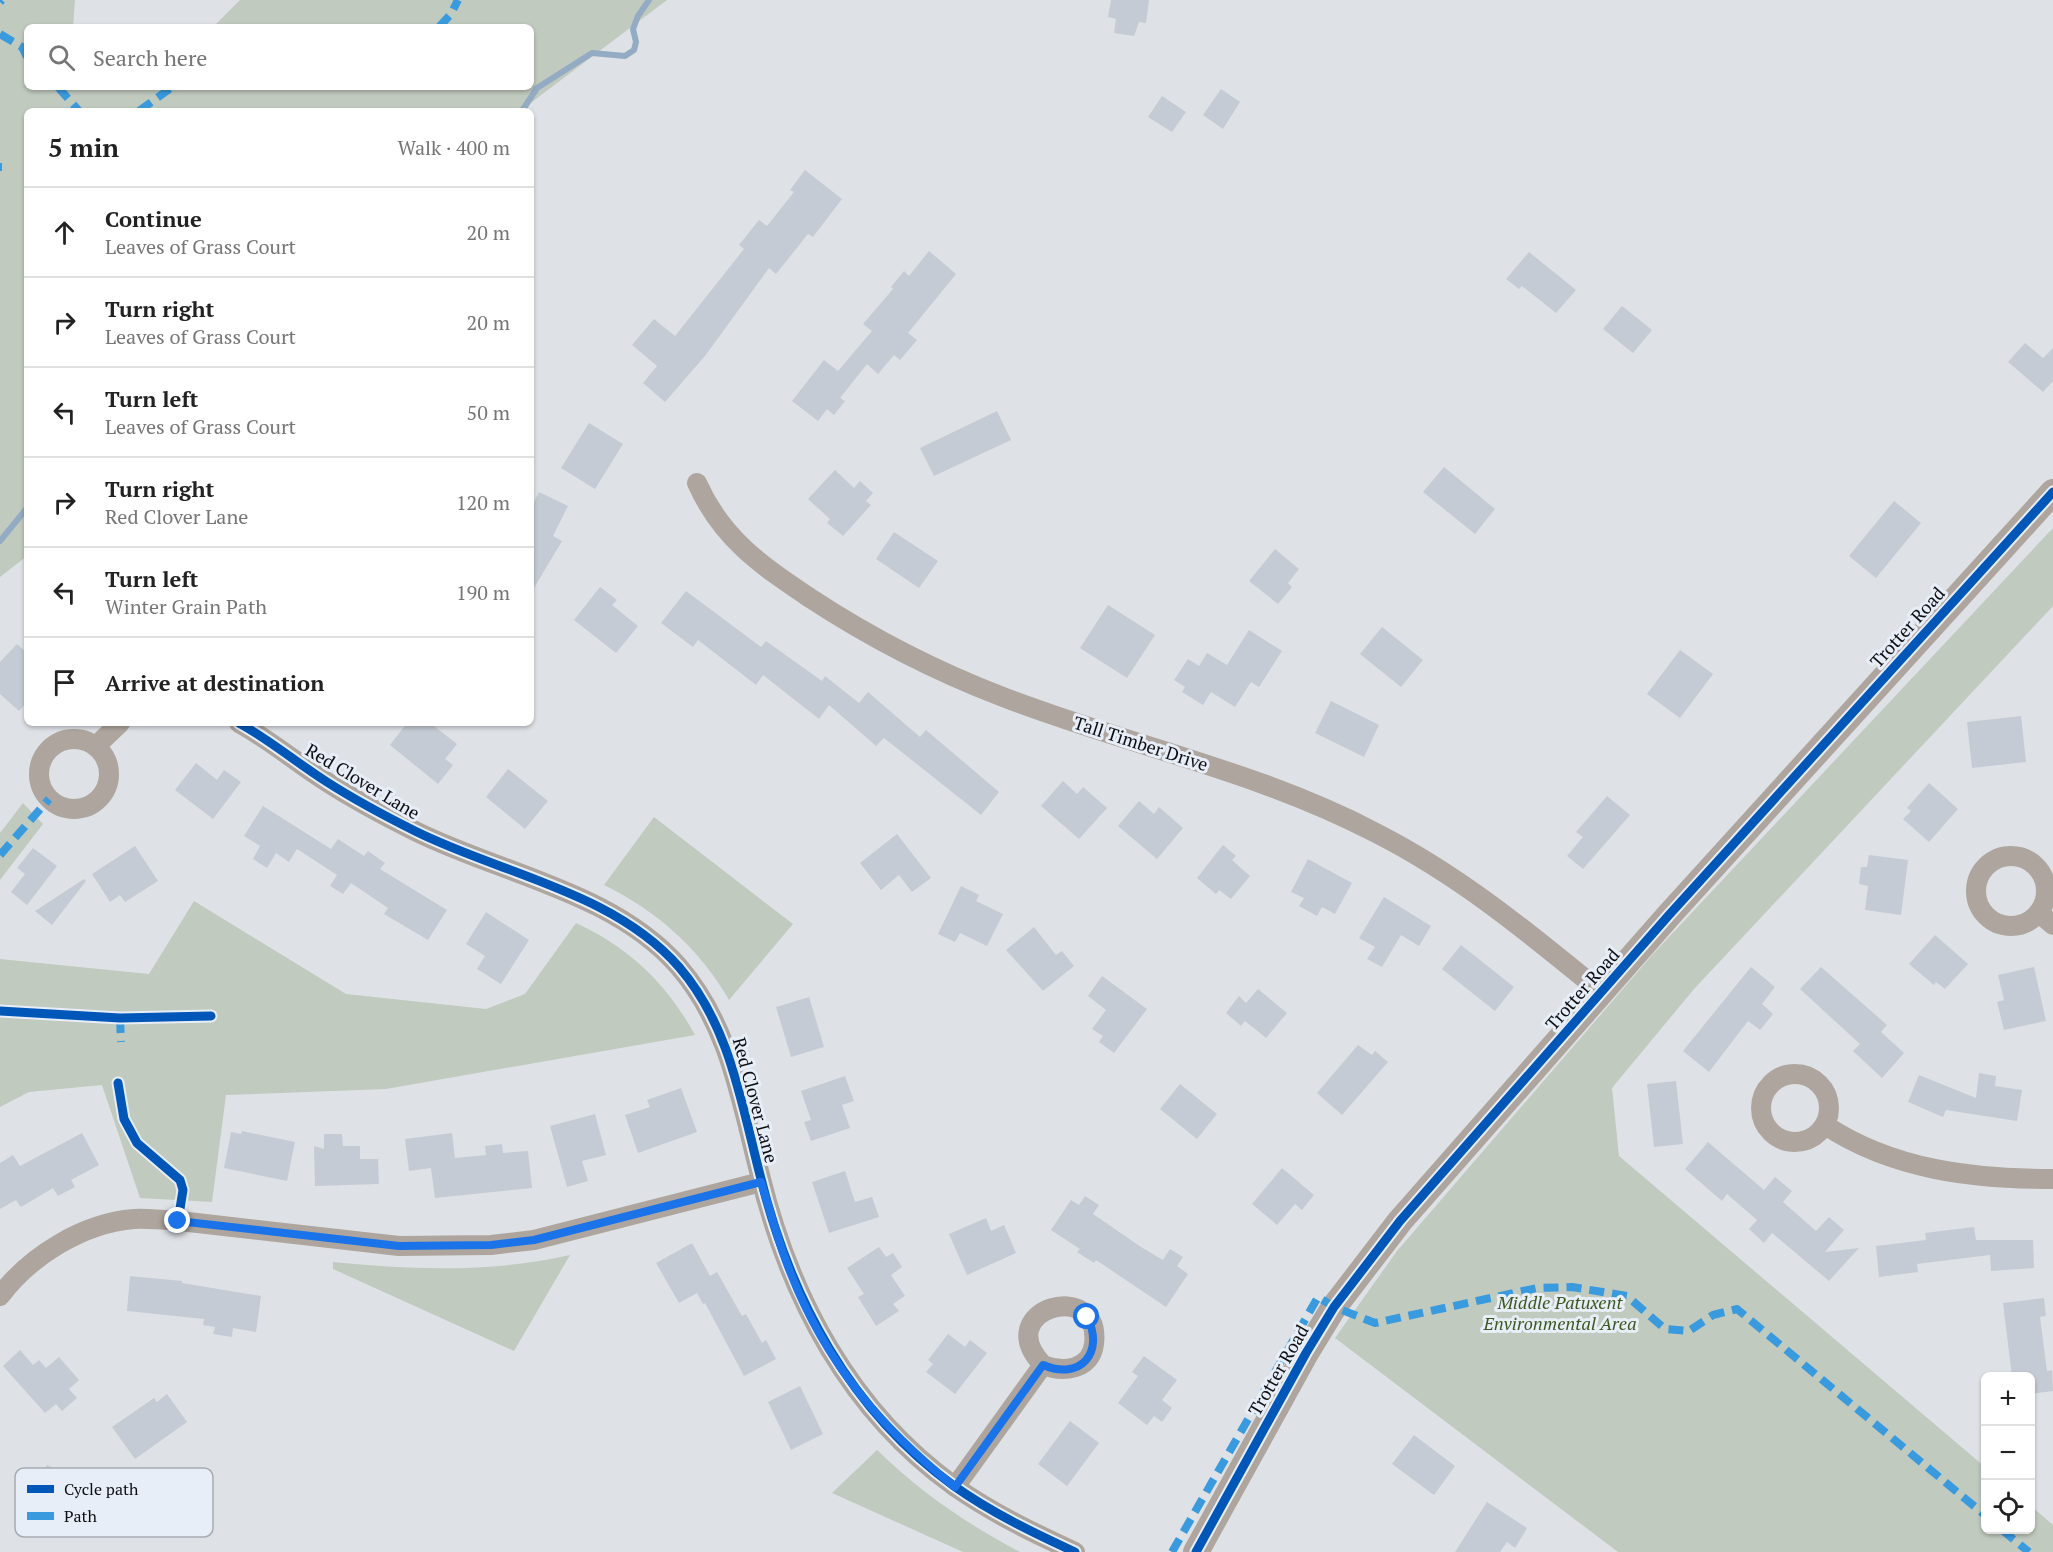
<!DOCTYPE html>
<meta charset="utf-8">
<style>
:root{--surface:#fff;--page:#f6f6f6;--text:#222;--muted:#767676;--line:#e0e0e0}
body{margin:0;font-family:"PT Serif",serif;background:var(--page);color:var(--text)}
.controls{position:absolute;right:18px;bottom:18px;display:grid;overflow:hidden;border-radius:9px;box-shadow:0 2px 4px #0004}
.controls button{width:54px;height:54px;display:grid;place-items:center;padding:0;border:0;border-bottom:2px solid var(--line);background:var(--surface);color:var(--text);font:30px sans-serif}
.stop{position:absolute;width:18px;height:18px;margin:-14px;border:4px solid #1a73e8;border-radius:50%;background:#fff}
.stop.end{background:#1a73e8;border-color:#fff;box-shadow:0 2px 6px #0008}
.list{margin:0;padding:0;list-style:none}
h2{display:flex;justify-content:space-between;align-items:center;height:78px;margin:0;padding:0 24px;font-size:26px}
h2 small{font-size:20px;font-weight:400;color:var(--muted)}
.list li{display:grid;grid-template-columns:39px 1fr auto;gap:18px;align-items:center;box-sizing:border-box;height:90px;padding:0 24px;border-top:2px solid var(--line)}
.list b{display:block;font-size:22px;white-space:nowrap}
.list p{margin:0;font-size:20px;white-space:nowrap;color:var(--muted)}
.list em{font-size:20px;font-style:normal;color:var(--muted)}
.icon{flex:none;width:33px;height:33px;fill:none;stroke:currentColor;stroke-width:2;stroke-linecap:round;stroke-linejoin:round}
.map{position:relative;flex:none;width:2053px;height:1552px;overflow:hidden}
.search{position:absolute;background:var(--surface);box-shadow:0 2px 4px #0004;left:24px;top:24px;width:510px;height:66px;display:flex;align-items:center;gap:15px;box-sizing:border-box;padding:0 21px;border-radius:9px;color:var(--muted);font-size:22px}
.panel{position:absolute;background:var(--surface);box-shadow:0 2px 4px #0004;left:24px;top:108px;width:510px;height:618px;border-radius:9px}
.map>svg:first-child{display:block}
</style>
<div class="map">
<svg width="2053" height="1552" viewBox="0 0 2053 1552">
<rect width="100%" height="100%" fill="#dee2e6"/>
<g fill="#c1cabf">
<polygon points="0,0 75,0 73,27 27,27 27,87 531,87 531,27 213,27 240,0 667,0 520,111 27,111 27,556 0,577"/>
<polygon points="2053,528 2053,606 1694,989 1612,1088 1619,1156 1985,1467 1986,1530 2030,1530 2031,1506 2053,1525 2053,1552 1618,1552 1335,1338 1397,1251 1653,954"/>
<polygon points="23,803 43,824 0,880 0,833"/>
<path d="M654,817L793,924L729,1000C700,949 657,911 604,885Z"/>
<path d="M194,901L346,994L486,1009L525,994L576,923C630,948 667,984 695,1035L386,1089L226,1095L212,1202L140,1198L102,1085L29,1092L0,1107V959L149,974Z"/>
<path d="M570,1255L514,1351L333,1269V1262C413,1270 491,1273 570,1255Z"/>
<path d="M877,1450C920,1492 967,1524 1020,1552H963L832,1493Z"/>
</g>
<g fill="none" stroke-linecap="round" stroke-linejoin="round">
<g stroke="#93acc4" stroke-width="6">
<polyline points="522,111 537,88 592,53 625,56 634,50 636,42 633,29 638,16 649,0"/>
<polyline points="0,541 27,508"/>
</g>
</g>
<g fill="#c5cbd4">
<polygon points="1111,0 1149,0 1146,23 1139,22 1134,36 1114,33 1116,19 1108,17"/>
<polygon points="1221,89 1240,102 1223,129 1203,115"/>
<polygon points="1162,96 1186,112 1172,132 1148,117"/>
<polygon points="805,170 842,199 813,237 808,234 776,274 769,268 705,356 665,402 643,383 657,366 632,345 654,319 675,336 744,249 739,245 759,220 767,226 794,192 790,190"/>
<polygon points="929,251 956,274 908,333 917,340 900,360 894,355 878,374 867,364 840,398 845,401 834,415 827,409 818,421 792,401 824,360 838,371 872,331 863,324 893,289 891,287 904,271 909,276"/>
<polygon points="1529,252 1576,290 1556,313 1522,286 1519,289 1506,279"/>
<polygon points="1622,306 1652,330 1633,353 1603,329"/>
<polygon points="2025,343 2043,358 2053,348 2053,381 2043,392 2008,362"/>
<polygon points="997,411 1011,440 934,476 920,448"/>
<polygon points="589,423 623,444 595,489 561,468"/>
<polygon points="1444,467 1495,509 1475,534 1423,492"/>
<polygon points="835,470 854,488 860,481 873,493 866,501 871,505 843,536 827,523 830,519 808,499"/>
<polygon points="539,492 568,506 553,536 562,541 531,593 531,508"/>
<polygon points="1894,501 1921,523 1876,578 1849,556"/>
<polygon points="894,532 938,561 919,588 876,559"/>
<polygon points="1275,549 1299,569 1288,583 1292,587 1278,604 1249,581"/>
<polygon points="600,587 617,600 612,605 638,626 616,653 574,620"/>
<polygon points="686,591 761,647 766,641 822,681 825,676 859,703 868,692 920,737 926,730 999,792 981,815 884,738 876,746 829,705 819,719 763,675 756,685 698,640 693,647 661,623"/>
<polygon points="1108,605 1155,635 1127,678 1080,648"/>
<polygon points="1382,627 1423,660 1401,687 1360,654"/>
<polygon points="1249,630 1282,651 1259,687 1251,682 1235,707 1211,692 1203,705 1182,692 1185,687 1174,680 1188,659 1199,666 1207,653 1227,665"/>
<polygon points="17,644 27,653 27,702 19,711 0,694 0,662"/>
<polygon points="1680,650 1713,674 1680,718 1647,694"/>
<polygon points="1331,701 1379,725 1364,757 1315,733"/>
<polygon points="2021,716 2026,762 1972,768 1967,722"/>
<polygon points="407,723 430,723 457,744 445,759 453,765 438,784 390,745"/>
<polygon points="196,763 217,780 224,770 241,782 213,819 175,790"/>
<polygon points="508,769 548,801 525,829 486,797"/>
<polygon points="1063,781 1077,794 1083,787 1107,808 1079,839 1041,806"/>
<polygon points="1929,783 1958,809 1929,842 1903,819 1911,811 1907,808"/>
<polygon points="1607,796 1630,815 1583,869 1567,856 1583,837 1576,832"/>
<polygon points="1139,801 1154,814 1159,807 1183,828 1157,859 1118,826"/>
<polygon points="263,806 331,849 338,839 364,856 368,851 385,863 380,869 447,910 428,940 384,914 388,908 351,883 343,894 330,886 337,875 297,849 289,862 276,853 267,868 253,859 260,846 244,836"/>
<polygon points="897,834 931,878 912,892 899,875 881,890 860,863"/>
<polygon points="1223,845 1236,856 1232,860 1250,876 1231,899 1219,890 1216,894 1197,878"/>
<polygon points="135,846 158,881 125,902 120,895 110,902 92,874"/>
<polygon points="33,848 57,866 27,905 11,892 25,874 17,868"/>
<polygon points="1869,855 1908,860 1901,915 1865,910 1868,886 1859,884 1861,867 1867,867"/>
<polygon points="1308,859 1352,883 1335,914 1322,907 1317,916 1299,906 1304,898 1291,892"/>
<polygon points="84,879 86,881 52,925 35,911"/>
<polygon points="961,886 979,895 976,901 1003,914 987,946 960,933 955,942 938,934"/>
<polygon points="1384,897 1431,926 1419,946 1401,935 1382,967 1367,959 1375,947 1359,938"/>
<polygon points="486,912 529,940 501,984 477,969 485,956 466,944"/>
<polygon points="1034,927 1056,955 1062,951 1074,966 1043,991 1006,950"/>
<polygon points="1935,935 1968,964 1945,989 1936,982 1934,985 1909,964"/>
<polygon points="1461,945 1514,987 1495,1011 1442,969"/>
<polygon points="1751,967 1775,987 1762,1004 1773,1014 1760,1030 1748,1021 1709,1072 1683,1051"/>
<polygon points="1821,967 1887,1025 1881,1032 1904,1053 1882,1078 1853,1051 1860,1044 1800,989"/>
<polygon points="2034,967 2046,1021 2004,1030 1997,1002 2004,1000 1998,975"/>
<polygon points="1102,976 1147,1009 1114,1053 1099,1042 1103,1036 1092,1029 1106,1010 1088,996"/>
<polygon points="1258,989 1287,1013 1266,1038 1245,1021 1241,1026 1226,1013 1239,996 1246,1003"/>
<polygon points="809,997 824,1047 791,1057 776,1007"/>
<polygon points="1358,1045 1372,1055 1375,1051 1388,1062 1342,1115 1317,1093"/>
<polygon points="1979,1073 1996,1076 1995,1086 2022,1090 2017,1121 1946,1110 1943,1117 1908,1102 1919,1075 1976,1098"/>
<polygon points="845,1076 854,1101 842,1105 850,1128 811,1141 804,1122 811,1120 801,1091"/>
<polygon points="1676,1081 1683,1144 1654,1147 1647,1084"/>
<polygon points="1180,1084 1217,1114 1197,1139 1160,1109"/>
<polygon points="681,1088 697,1132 638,1153 625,1115 650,1107 647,1100"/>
<polygon points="595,1114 606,1155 582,1161 588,1181 567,1187 550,1126"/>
<polygon points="242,1131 295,1142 287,1181 224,1168 231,1132 241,1134"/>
<polygon points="82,1133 99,1165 71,1180 75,1187 58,1196 53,1188 21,1207 16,1200 0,1209 0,1163 13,1155 20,1166"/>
<polygon points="452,1133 455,1158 486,1155 485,1146 502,1144 503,1153 528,1151 532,1188 435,1198 431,1168 409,1171 405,1139"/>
<polygon points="324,1134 342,1134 343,1146 360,1146 360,1159 378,1159 379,1184 315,1186 314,1146 324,1149"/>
<polygon points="1708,1142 1764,1190 1775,1177 1792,1191 1783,1202 1816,1231 1829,1217 1844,1230 1825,1252 1859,1248 1829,1281 1772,1233 1764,1243 1749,1229 1757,1220 1727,1194 1722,1201 1685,1169"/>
<polygon points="1282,1168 1314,1195 1302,1210 1295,1204 1277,1225 1252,1204"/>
<polygon points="845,1171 855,1202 872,1197 879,1217 829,1233 812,1182"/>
<polygon points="1085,1196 1099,1205 1093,1214 1141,1247 1163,1260 1170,1249 1183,1257 1177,1266 1188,1274 1166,1307 1096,1260 1094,1263 1077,1252 1080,1249 1051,1230 1071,1200 1079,1205"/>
<polygon points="986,1218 991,1231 1004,1225 1016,1253 967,1275 949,1234"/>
<polygon points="1974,1227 1976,1240 2033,1240 2034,1268 1991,1271 1990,1255 1917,1264 1918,1272 1879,1277 1876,1246 1926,1240 1925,1233"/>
<polygon points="692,1243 710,1276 717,1272 742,1316 746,1314 762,1343 766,1340 776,1359 744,1376 705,1303 703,1304 697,1293 679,1303 656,1263"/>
<polygon points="879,1247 886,1257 893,1253 902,1267 891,1275 905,1296 893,1304 899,1311 876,1326 858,1297 864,1294 847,1268"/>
<polygon points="130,1276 182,1281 182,1283 261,1296 256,1332 233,1328 232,1337 213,1334 215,1327 203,1325 204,1319 127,1311"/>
<polygon points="2044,1298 2046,1316 2040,1317 2047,1371 2052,1370 2053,1391 2031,1394 2031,1377 2012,1377 2003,1303"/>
<polygon points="948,1334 965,1347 970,1340 987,1353 955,1394 926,1372 933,1364 928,1360"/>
<polygon points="20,1350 33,1365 39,1360 46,1368 59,1357 79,1380 69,1389 77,1398 62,1411 56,1404 45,1413 3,1366"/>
<polygon points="1144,1356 1177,1380 1162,1400 1172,1408 1162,1422 1154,1416 1147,1425 1118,1403 1138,1376 1132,1372"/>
<polygon points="800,1386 823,1434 791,1450 768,1402"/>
<polygon points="167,1394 187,1422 135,1459 112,1427 154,1398 157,1402"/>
<polygon points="1070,1421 1099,1443 1067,1486 1038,1464"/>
<polygon points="1414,1435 1455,1466 1434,1495 1392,1464"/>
<polygon points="47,1465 102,1494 98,1503 108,1508 98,1525 88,1520 79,1537 43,1517 56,1493 37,1483"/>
<polygon points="1487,1502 1527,1528 1515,1548 1507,1542 1500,1552 1455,1552"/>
</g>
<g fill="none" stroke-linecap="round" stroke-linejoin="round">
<g stroke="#aea69e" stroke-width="20">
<path d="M697,483C722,539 761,565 810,598C871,638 935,671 1003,697C1127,745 1258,771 1376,833C1459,875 1529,933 1601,992"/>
<path d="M239,723C270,740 297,763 327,782C355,800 385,816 415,831C501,874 614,892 679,967C730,1026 741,1102 760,1175C790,1298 850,1411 954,1486C992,1513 1034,1533 1075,1552"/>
<circle cx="74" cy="774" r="35"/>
<polyline points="96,746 120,723"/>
<circle cx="2011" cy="891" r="35"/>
<polyline points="2039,913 2053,925"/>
<circle cx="1795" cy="1108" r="34"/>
<path d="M1825,1125C1893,1170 1973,1179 2053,1179"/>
<path d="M0,1296C30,1256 83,1223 134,1219C146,1218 159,1220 171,1220L399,1246L491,1245L534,1240L761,1182"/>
<path d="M955,1487L1043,1365C989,1309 1102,1277 1094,1344C1091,1370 1063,1373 1043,1365"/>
</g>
<polyline stroke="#aea69e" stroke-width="26" points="1196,1552 1306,1353 1334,1307 1400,1221 1669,915 2053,492"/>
<g stroke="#3a9ade" stroke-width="8" stroke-dasharray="15 8" stroke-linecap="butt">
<polyline points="0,2 2,0"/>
<polyline points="439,27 451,14 458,0"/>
<polyline points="0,34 22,47 27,57"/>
<polyline points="58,87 79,111"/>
<polyline points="139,111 172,87"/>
<polyline points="0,167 2,167"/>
<polyline points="0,855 49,799"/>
<polyline points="120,1018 121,1042"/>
<polyline points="2002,1530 2029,1552"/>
<polyline points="1172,1552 1318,1297 1334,1307 1375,1323 1537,1288 1572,1287 1627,1296 1665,1329 1689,1331 1713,1315 1737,1309 1986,1516"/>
</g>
<g stroke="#e8eef7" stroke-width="13">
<g id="cycleway">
<path d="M239,723C270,740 297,763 327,782C355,800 385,816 415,831C501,874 614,892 679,967C730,1026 741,1102 760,1175C790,1298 850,1411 954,1486C992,1513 1034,1533 1075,1552"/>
<polyline points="0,1011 120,1018 211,1016"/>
<polyline points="118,1083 124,1119 137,1143 180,1180 183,1190 178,1221"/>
<polyline points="1196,1552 1306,1353 1334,1307 1400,1221 1669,915 2053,492"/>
</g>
</g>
<use href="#cycleway" stroke="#0057b8" stroke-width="9"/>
</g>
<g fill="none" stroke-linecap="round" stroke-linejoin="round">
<path stroke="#1a73e8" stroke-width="8" d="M178,1221L399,1246L491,1245L534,1240L761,1182C771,1213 779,1245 791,1274C826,1363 881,1428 955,1487L1043,1365C1081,1381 1105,1352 1087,1317"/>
</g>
<g text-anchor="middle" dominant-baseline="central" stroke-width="6" stroke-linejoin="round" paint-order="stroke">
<g font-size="18" fill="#0c0e11" stroke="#e8eef7">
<text transform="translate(1907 627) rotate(-48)">Trotter Road</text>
<text transform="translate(1141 743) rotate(18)">Tall Timber Drive</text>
<text transform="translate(363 781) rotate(31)">Red Clover Lane</text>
<text transform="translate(1582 989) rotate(-49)">Trotter Road</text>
<text transform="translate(756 1100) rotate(75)">Red Clover Lane</text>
<text transform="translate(1278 1370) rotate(-60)">Trotter Road</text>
</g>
<g font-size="18" font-style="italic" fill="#3b581e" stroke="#e8eef7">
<text x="1560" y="1302">Middle Patuxent<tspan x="1560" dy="21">Environmental Area</tspan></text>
</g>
</g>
<rect x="15" y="1468" width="198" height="69" rx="9" fill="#e8eef7" stroke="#a6abb2" stroke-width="1.5"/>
<rect x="27" y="1485" width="27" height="8" fill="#0057b8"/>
<rect x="27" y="1512" width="27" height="8" fill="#3a9ade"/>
<g font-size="16" fill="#0c0e11">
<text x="64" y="1495">Cycle path</text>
<text x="64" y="1522">Path</text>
</g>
</svg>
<div class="controls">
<button>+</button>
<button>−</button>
<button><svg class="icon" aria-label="locate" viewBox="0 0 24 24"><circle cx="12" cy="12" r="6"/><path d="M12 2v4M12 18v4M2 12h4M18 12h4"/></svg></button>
</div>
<div class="stop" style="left:1087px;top:1317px"></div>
<div class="stop end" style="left:178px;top:1221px"></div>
<div class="search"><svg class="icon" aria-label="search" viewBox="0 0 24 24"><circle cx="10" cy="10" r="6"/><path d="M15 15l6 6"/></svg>Search here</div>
<section class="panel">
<h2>5 min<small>Walk · 400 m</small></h2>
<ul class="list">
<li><svg class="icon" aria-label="ahead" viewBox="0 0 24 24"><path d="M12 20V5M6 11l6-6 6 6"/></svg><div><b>Continue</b><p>Leaves of Grass Court</p></div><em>20 m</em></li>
<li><svg class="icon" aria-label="right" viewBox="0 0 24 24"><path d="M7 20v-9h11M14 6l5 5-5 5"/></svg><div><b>Turn right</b><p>Leaves of Grass Court</p></div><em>20 m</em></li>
<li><svg class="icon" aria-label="left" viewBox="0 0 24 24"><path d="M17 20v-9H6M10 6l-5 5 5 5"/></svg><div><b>Turn left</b><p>Leaves of Grass Court</p></div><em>50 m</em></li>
<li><svg class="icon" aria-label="right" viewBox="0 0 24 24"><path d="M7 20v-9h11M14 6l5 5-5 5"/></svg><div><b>Turn right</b><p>Red Clover Lane</p></div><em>120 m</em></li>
<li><svg class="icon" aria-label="left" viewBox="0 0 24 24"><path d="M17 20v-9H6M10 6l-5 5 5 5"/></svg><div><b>Turn left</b><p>Winter Grain Path</p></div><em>190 m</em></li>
<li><svg class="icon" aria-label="arrive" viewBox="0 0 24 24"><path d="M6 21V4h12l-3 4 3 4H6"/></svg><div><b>Arrive at destination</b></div></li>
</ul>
</section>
</div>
